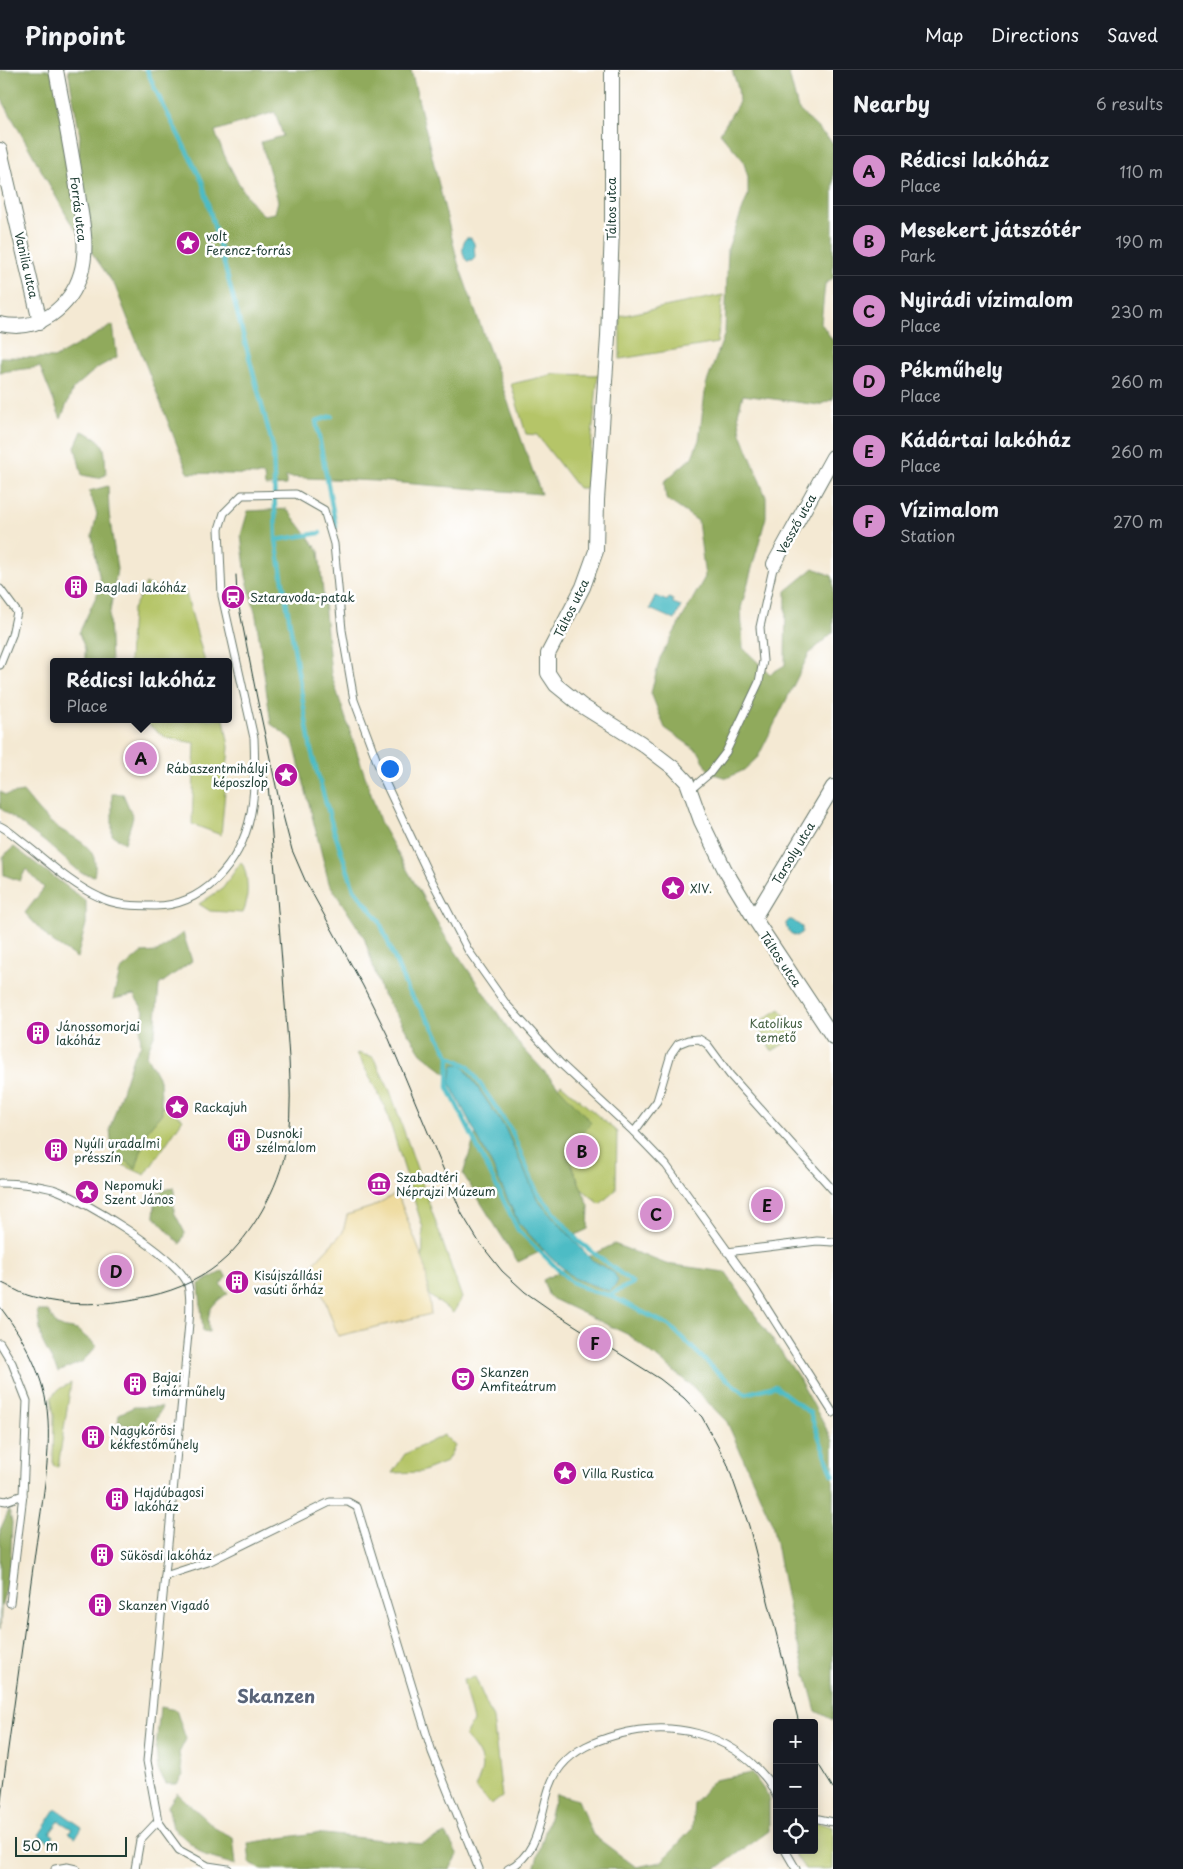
<!DOCTYPE html>
<meta charset="utf-8">
<style>
:root{--surface:#171b24;--page:#20242c;--text:#f1f3f6;--muted:#9ea1a6;--line:#363941;--accent:#d690ce}
body{margin:0;font-family:"Playpen Sans",sans-serif;background:var(--page);color:var(--text)}
.controls{position:absolute;right:15px;bottom:15px;display:grid;overflow:hidden;border-radius:5px;box-shadow:0 2px 12px #0003}
.controls button{width:45px;height:45px;display:grid;place-items:center;padding:0;border:0;border-bottom:1px solid var(--line);background:var(--surface);color:var(--text);font:25px sans-serif}
.scale{position:absolute;left:15px;bottom:12px;width:112px;box-sizing:border-box;padding-left:5px;border:2px solid #1f3d34;border-top:0;font-size:14px;line-height:18px;white-space:nowrap;color:#1f3d34;-webkit-text-stroke:4px #fff;paint-order:stroke}
.you{position:absolute;left:389px;top:698px;width:18px;height:18px;margin:-12px;border:4px solid #fff;border-radius:50%;background:#1a73e8;box-shadow:0 0 0 8px #1a73e833}
.badge{display:grid;place-items:center;width:32px;height:32px;border-radius:50%;background:var(--accent);color:#111;font-size:16px;font-weight:700}
.pin{position:absolute;translate:-50% -50%;border:2px solid #fff;box-shadow:0 1px 5px #0006}
.popup{position:absolute;left:50px;top:588px;width:182px;height:65px;box-sizing:border-box;display:grid;place-content:center;border-radius:5px;background:var(--surface);filter:drop-shadow(0 1px 4px #0005);font-size:16px;white-space:nowrap;color:var(--muted)}
.popup b{font-size:19px;color:var(--text)}
.popup::after{content:'';position:absolute;left:50%;top:100%;margin-left:-10px;border:10px solid transparent;border-top-color:var(--surface)}
.list{margin:0;padding:0;list-style:none}
h2{display:flex;justify-content:space-between;align-items:center;height:65px;margin:0;padding:0 20px;font-size:21px}
h2 small{font-size:16px;font-weight:400;color:var(--muted)}
.list li{display:grid;grid-template-columns:32px 1fr auto;gap:15px;align-items:center;box-sizing:border-box;height:70px;padding:0 20px;border-top:1px solid var(--line)}
.list b{display:block;font-size:19px;white-space:nowrap}
.list p{margin:0;font-size:16px;white-space:nowrap;color:var(--muted)}
.list em{font-size:16px;font-style:normal;color:var(--muted)}
.icon{flex:none;width:28px;height:28px;fill:none;stroke:currentColor;stroke-width:2;stroke-linecap:round;stroke-linejoin:round}
.map{position:relative;flex:none;width:833px;height:1799px;overflow:hidden}
header{display:flex;align-items:center;gap:30px;box-sizing:border-box;height:70px;padding:0 25px;background:var(--surface);border-bottom:1px solid var(--line)}
header strong{font-size:24px}
nav{display:flex;gap:28px;margin-inline-start:auto;font-size:18px}
main{display:flex}
aside{flex:1;background:var(--surface)}
.map>svg:first-child{display:block}
</style>
<header>
<strong>Pinpoint</strong>
<nav><a>Map</a><a>Directions</a><a>Saved</a></nav>
</header>
<main>
<div class="map">
<svg width="833" height="1799" viewBox="0 0 833 1799">
<rect width="100%" height="100%" fill="#fff"/>
<filter id="ink" filterUnits="userSpaceOnUse"><feTurbulence type="fractalNoise" baseFrequency=".02" numOctaves="2"/><feDisplacementMap in="SourceGraphic" scale="10" xChannelSelector="R" yChannelSelector="G"/><feConvolveMatrix kernelMatrix="1 2 1 2 8 2 1 2 1" color-interpolation-filters="sRGB"/></filter>
<filter id="wash" filterUnits="userSpaceOnUse"><feTurbulence type="fractalNoise" baseFrequency=".0096" numOctaves="4" result="noise"/><feDisplacementMap in="SourceGraphic" scale="20" xChannelSelector="R" yChannelSelector="G"/><feGaussianBlur stdDeviation="1.12" result="paint"/><feColorMatrix in="noise" values="0 0 0 0 0 0 0 0 0 0 0 0 0 0 0 0 0 1.4 0 .05"/><feComposite in="paint" operator="in"/></filter>
<g filter="url(#wash)">
<rect width="100%" height="100%" fill="#f4e9d3"/>
<g fill="#b5c568" stroke="#6a814e">
<polygon points="723,225 717,273 620,289 620,246"/>
<polygon points="555,304 598,305 587,418 578,418 537,365 526,364 511,314"/>
<polygon points="146,514 168,522 185,520 205,592 129,592 132,541"/>
<polygon points="141,649 224,649 229,677 221,765 192,754 195,673 166,668"/>
<path d="M241,792C249,802 249,832 243,843L210,841L199,834L223,818Z"/>
<polygon points="780,939 797,966 772,981 756,954"/>
<polygon points="357,983 373,987 390,1021 462,1228 453,1243 422,1220 423,1158 385,1037"/>
<polygon points="561,1014 617,1062 616,1120 600,1134 560,1101 526,1048"/>
<polygon points="163,1036 183,1049 145,1105 121,1094 137,1053"/>
<polygon points="71,1313 58,1397 53,1395 54,1345 51,1328 59,1319"/>
<polygon points="444,1365 455,1376 446,1392 421,1402 392,1403 405,1384"/>
<path d="M475,1607L493,1649L502,1727L491,1735L475,1717C488,1694 481,1684 465,1666L473,1651L463,1610Z"/>
<polygon points="814,1752 833,1757 833,1799 805,1799 792,1780 814,1780"/>
</g>
<g fill="#90aa5c" stroke="#587448" fill-rule="evenodd">
<path d="M0,0H56L77,111L80,66L68,0H411L458,193L541,424L376,411L286,407V415L265,416L264,405L188,403L115,216L69,150L0,26ZM275,42L283,66L261,72L278,131L275,143L264,145C245,131 222,84 215,61Z"/>
<polygon points="732,0 788,0 798,39 833,73 833,208 825,214 821,253 833,271 833,329 819,335 743,325 738,343 741,363 766,427 766,447 741,538 743,578 770,604 785,595 786,521 814,498 832,506 833,510 833,562 809,584 758,687 744,700 727,708 710,703 699,682 665,658 651,623 660,588 705,507 698,451 666,429 664,412 692,387 699,370 706,315 725,263 728,178 748,125 748,107 743,90 720,63 739,32 738,18"/>
<polygon points="113,255 117,287 97,298 73,319 61,349 40,297 0,302 0,287 54,288"/>
<path d="M82,361C109,372 104,378 106,405L98,408L82,405L75,377Z"/>
<polygon points="108,416 109,443 117,499 109,548 111,592 85,592 85,579 79,563 101,516 92,466 97,444 89,421"/>
<polygon points="287,439 319,481 331,604 381,754 445,866 518,973 591,1052 567,1084 589,1136 588,1159 518,1192 463,1104 480,1051 461,1015 421,983 381,921 364,867 329,813 293,670 271,654 256,546 246,506 241,465 248,441"/>
<path d="M0,721L5,725L23,722C31,731 39,743 49,751C69,769 102,772 94,806L81,803L45,772L0,738Z"/>
<polygon points="112,724 123,724 133,747 125,773 112,765"/>
<polygon points="14,777 86,831 86,854 77,888 51,871 25,843 44,818 26,799 20,811 4,805 3,786"/>
<polygon points="183,863 192,891 159,915 155,963 146,985 160,1011 162,1043 147,1061 136,1098 112,1083 110,1058 133,987 141,975 140,962 144,941 134,925 113,929 120,901 141,883 157,882"/>
<polygon points="174,1117 174,1142 185,1163 180,1174 154,1146 156,1123"/>
<polygon points="614,1174 666,1194 725,1202 797,1305 833,1371 833,1650 816,1641 790,1546 772,1453 727,1352 693,1317 629,1265 549,1227 543,1210"/>
<path d="M223,1201L227,1208L220,1214L228,1223C210,1236 207,1239 209,1262L203,1261L199,1214Z"/>
<polygon points="37,1241 48,1241 57,1256 77,1260 97,1276 82,1292 58,1302 42,1271"/>
<polygon points="134,1337 162,1337 155,1352 137,1359 118,1352 119,1344"/>
<polygon points="9,1440 12,1452 10,1504 1,1537 0,1560 0,1460"/>
<polygon points="160,1637 176,1640 186,1669 179,1683 183,1705 177,1714 166,1714 158,1700 156,1679"/>
<polygon points="752,1703 769,1727 769,1761 716,1799 534,1799 556,1724 578,1730 593,1765 636,1797 661,1792 692,1759 694,1733 714,1710"/>
<polygon points="177,1723 218,1760 233,1767 236,1795 205,1786 173,1758 168,1736"/>
<polygon points="314,1763 421,1774 446,1764 458,1785 450,1799 261,1799 250,1794 248,1773"/>
</g>
<polygon fill="#eeda9e" stroke="#868c69" points="397,1123 425,1195 431,1244 338,1266 312,1195 343,1162 347,1145 372,1137"/>
<g fill="#4dbcc5" stroke="#367c7c">
<path d="M466,168H471L474,173L475,188L472,191H467C462,186 461,175 466,168Z"/>
<polygon points="655,526 667,531 669,528 673,530 673,533 681,536 675,550 650,539"/>
<path d="M789,850H792L802,857V863L797,866C791,865 786,860 786,853Z"/>
<polygon points="454,994 463,996 505,1058 538,1131 592,1190 614,1203 618,1210 615,1216 609,1221 574,1208 549,1186 518,1152 493,1097 450,1014 452,999"/>
<polygon points="56,1739 82,1757 76,1767 69,1763 72,1759 59,1751 50,1763 54,1766 50,1772 39,1765"/>
</g>
<g fill="none" stroke-linecap="round" stroke-linejoin="round">
<g stroke="#4dbcc5" stroke-width="4.5">
<polyline points="147,0 155,19 202,111 273,377 276,470 311,680 333,758 354,819 379,850 407,919 432,955 449,986 468,996 511,1060 537,1122 578,1171 633,1213 609,1225 670,1256 715,1300 745,1324 775,1316 810,1343 833,1405"/>
<polyline points="332,346 316,351 336,457"/>
<polyline points="276,470 320,463"/>
<polyline points="449,986 448,1017 518,1160 570,1211 591,1221 609,1225"/>
</g>
</g>
</g>
<g filter="url(#ink)">
<g fill="none" stroke-linecap="round" stroke-linejoin="round">
<g stroke="#6a796c" stroke-width="9">
<g id="lane">
<polyline points="0,519 17,542 12,565 0,595"/>
<polyline points="690,720 710,703 726,682 759,612 763,591 760,557 774,494"/>
<path d="M0,756C9,760 17,768 25,774C48,792 71,814 99,827C116,836 136,836 155,836C179,836 199,826 216,810C256,770 256,721 254,668L222,526L219,459L224,443L242,425L296,424L324,440L334,474L342,560L354,630L384,710L429,805L468,880L506,934L560,993L634,1062L666,1095L754,1218L833,1343"/>
<polyline points="634,1062 657,1031 671,984 678,974 688,970 699,969 707,974 730,1005 833,1120"/>
<path d="M0,1113C17,1113 37,1115 53,1119C80,1127 181,1189 188,1215C193,1237 186,1275 185,1298L147,1691L158,1751L140,1770L135,1799"/>
<polyline points="727,1182 817,1171 833,1172"/>
<polyline points="0,1273 12,1293 27,1331 23,1425 6,1431 0,1430"/>
<polyline points="165,1506 208,1492 330,1432 348,1432 357,1437 432,1682 479,1799"/>
<polyline points="10,1533 23,1425"/>
<polyline points="814,1748 833,1752"/>
<polyline points="158,1751 179,1780 208,1796 228,1799"/>
<polyline points="785,1780 796,1799"/>
<polyline points="55,1799 67,1797 76,1799"/>
<path d="M508,1799C549,1779 536,1727 561,1696C575,1679 595,1671 616,1665C672,1650 727,1662 765,1707C770,1712 773,1720 777,1727"/>
</g>
</g>
<g stroke="#6a796c" stroke-width="16">
<g id="street">
<polyline points="612,0 612,159 608,267 597,430 596,481 583,517 548,584 548,603 556,615 582,636 641,673 675,699 687,712 701,751 725,800 754,848 833,967"/>
<polyline points="0,80 40,252"/>
<path d="M0,254C18,258 35,256 51,245C65,235 76,220 81,203C88,179 83,154 79,131C73,87 64,44 56,0"/>
<polyline points="774,494 833,387"/>
<polyline points="754,848 833,717"/>
</g>
</g>
<use href="#lane" stroke="#fff" stroke-width="7"/>
<use href="#street" stroke="#fff" stroke-width="14"/>
<g stroke="#1f3d34" stroke-width="1">
<polyline points="236,505 237,527 257,628 279,730 292,780 305,810 363,916 387,964 462,1144 479,1172 502,1201 525,1222 558,1245 660,1309 684,1328 702,1347 727,1393 749,1456 799,1653"/>
<path d="M0,1212C9,1216 18,1222 27,1225C68,1238 109,1235 150,1226C178,1220 206,1207 227,1187C257,1157 282,1111 288,1068C294,1014 286,959 283,905C278,837 272,769 267,701"/>
<path d="M0,1237C21,1264 40,1298 46,1332C54,1378 40,1443 34,1490C23,1572 11,1655 0,1737"/>
<polyline points="814,1687 833,1718"/>
</g>
</g>
</g>
<defs>
<g id="sight-disc" transform="scale(1.25)"><circle r="9.5" fill="#b5179e" stroke="#fff"/><path d="M0-6L1.8-2.2L6-1.7L2.9 1.2L3.7 5.4L0 3.3L-3.7 5.4L-2.9 1.2L-6-1.7L-1.8-2.2Z" fill="#fff"/></g>
<g id="building-disc" transform="scale(1.25)"><circle r="9.5" fill="#b5179e" stroke="#fff"/><path d="M-4-6H4V6H1V3H-1V6H-4ZM-2.5-4.3h1.7v1.8h-1.7ZM.8-4.3h1.7v1.8H.8ZM-2.5-1h1.7V.8h-1.7ZM.8-1h1.7V.8H.8Z" fill="#fff"/></g>
<g id="station-disc" transform="scale(1.25)"><circle r="9.5" fill="#b5179e" stroke="#fff"/><path d="M-3-6H3Q5-6 5-4V2Q5 4 3 4L4.5 6H3L1.5 4h-3L-3 6H-4.5L-3 4Q-5 4-5 2V-4Q-5-6-3-6ZM-3.5-4v3h7v-3ZM-3.5 1v1.5H-2V1ZM2 1v1.5H3.5V1Z" fill="#fff"/></g>
<g id="museum-disc" transform="scale(1.25)"><circle r="9.5" fill="#b5179e" stroke="#fff"/><path d="M0-6L6-3V-2H-6V-3ZM-5-1h2V3h-2ZM-1-1h2V3h-2ZM3-1h2V3H3ZM-6 4H6V6H-6Z" fill="#fff"/></g>
<g id="theatre-disc" transform="scale(1.25)"><circle r="9.5" fill="#b5179e" stroke="#fff"/><path d="M-5-5.5Q0-4 5-5.5V0Q5 5 0 6Q-5 5-5 0ZM-3.3-2.5H-1v1.5H-3.3ZM1-2.5H3.3v1.5H1ZM-2.8 1Q0 5.5 2.8 1Z" fill="#fff"/></g>
</defs>
<g fill-rule="evenodd">
<use href="#sight-disc" x="188" y="173"/>
<use href="#building-disc" x="76" y="517"/>
<use href="#station-disc" x="233" y="527"/>
<use href="#sight-disc" x="286" y="705"/>
<use href="#sight-disc" x="673" y="818"/>
<use href="#building-disc" x="38" y="963"/>
<use href="#sight-disc" x="177" y="1037"/>
<use href="#building-disc" x="239" y="1070"/>
<use href="#building-disc" x="56" y="1080"/>
<use href="#museum-disc" x="379" y="1114"/>
<use href="#sight-disc" x="87" y="1122"/>
<use href="#building-disc" x="237" y="1212"/>
<use href="#theatre-disc" x="463" y="1309"/>
<use href="#building-disc" x="135" y="1314"/>
<use href="#building-disc" x="93" y="1367"/>
<use href="#sight-disc" x="565" y="1403"/>
<use href="#building-disc" x="117" y="1429"/>
<use href="#building-disc" x="102" y="1485"/>
<use href="#building-disc" x="100" y="1535"/>
</g>
<g text-anchor="middle" dominant-baseline="central" stroke-width="5" stroke-linejoin="round" paint-order="stroke">
<g font-size="12" fill="#1f3d34" stroke="#fff">
<text transform="translate(79 139) rotate(83)">Forrás utca</text>
<text transform="translate(611 139) rotate(-90)">Táltos utca</text>
<text transform="translate(27 195) rotate(77)">Vanilia utca</text>
<text transform="translate(796 454) rotate(-61)">Vessző utca</text>
<text transform="translate(571 538) rotate(-64)">Táltos utca</text>
<text transform="translate(793 783) rotate(-59)">Tarsoly utca</text>
<text transform="translate(781 889) rotate(56)">Táltos utca</text>
</g>
<g font-size="12" fill="#1f3d34" stroke="#fff" text-anchor="start">
<text x="206" y="166">volt<tspan x="206" dy="14">Ferencz-forrás</tspan></text>
<text x="94" y="517">Bagladi lakóház</text>
<text x="250" y="527">Sztaravoda-patak</text>
<text x="268" y="698" text-anchor="end">Rábaszentmihályi<tspan x="268" dy="14">képoszlop</tspan></text>
<text x="690" y="818">XIV.</text>
<text x="56" y="956">Jánossomorjai<tspan x="56" dy="14">lakóház</tspan></text>
<text x="194" y="1037">Rackajuh</text>
<text x="256" y="1063">Dusnoki<tspan x="256" dy="14">szélmalom</tspan></text>
<text x="74" y="1073">Nyúli uradalmi<tspan x="74" dy="14">présszín</tspan></text>
<text x="396" y="1107">Szabadtéri<tspan x="396" dy="14">Néprajzi Múzeum</tspan></text>
<text x="104" y="1115">Nepomuki<tspan x="104" dy="14">Szent János</tspan></text>
<text x="254" y="1205">Kisújszállási<tspan x="254" dy="14">vasúti őrház</tspan></text>
<text x="480" y="1302">Skanzen<tspan x="480" dy="14">Amfiteátrum</tspan></text>
<text x="152" y="1307">Bajai<tspan x="152" dy="14">tímárműhely</tspan></text>
<text x="110" y="1360">Nagykőrösi<tspan x="110" dy="14">kékfestőműhely</tspan></text>
<text x="582" y="1403">Villa Rustica</text>
<text x="134" y="1422">Hajdúbagosi<tspan x="134" dy="14">lakóház</tspan></text>
<text x="120" y="1485">Sükösdi lakóház</text>
<text x="118" y="1535">Skanzen Vigadó</text>
</g>
<g font-size="12" fill="#445f41" stroke="#fff">
<text x="776" y="953">Katolikus<tspan x="776" dy="14">temető</tspan></text>
</g>
<g font-size="18" font-weight="bold" fill="#5a6579" stroke="#fff">
<text x="276" y="1625">Skanzen</text>
</g>
</g>
</svg>
<div class="controls">
<button>+</button>
<button>−</button>
<button><svg class="icon" aria-label="locate" viewBox="0 0 24 24"><circle cx="12" cy="12" r="6"/><path d="M12 2v4M12 18v4M2 12h4M18 12h4"/></svg></button>
</div>
<div class="scale">50 m</div>
<div class="you"></div>
<div class="pin badge" style="left:141px;top:688px">A</div>
<div class="popup"><b>Rédicsi lakóház</b>Place</div>
<div class="pin badge" style="left:582px;top:1081px">B</div>
<div class="pin badge" style="left:656px;top:1144px">C</div>
<div class="pin badge" style="left:116px;top:1201px">D</div>
<div class="pin badge" style="left:767px;top:1135px">E</div>
<div class="pin badge" style="left:595px;top:1273px">F</div>
</div>
<aside>
<h2>Nearby<small>6 results</small></h2>
<ul class="list">
<li><span class="badge">A</span><div><b>Rédicsi lakóház</b><p>Place</p></div><em>110 m</em></li>
<li><span class="badge">B</span><div><b>Mesekert játszótér</b><p>Park</p></div><em>190 m</em></li>
<li><span class="badge">C</span><div><b>Nyirádi vízimalom</b><p>Place</p></div><em>230 m</em></li>
<li><span class="badge">D</span><div><b>Pékműhely</b><p>Place</p></div><em>260 m</em></li>
<li><span class="badge">E</span><div><b>Kádártai lakóház</b><p>Place</p></div><em>260 m</em></li>
<li><span class="badge">F</span><div><b>Vízimalom</b><p>Station</p></div><em>270 m</em></li>
</ul>
</aside>
</main>
